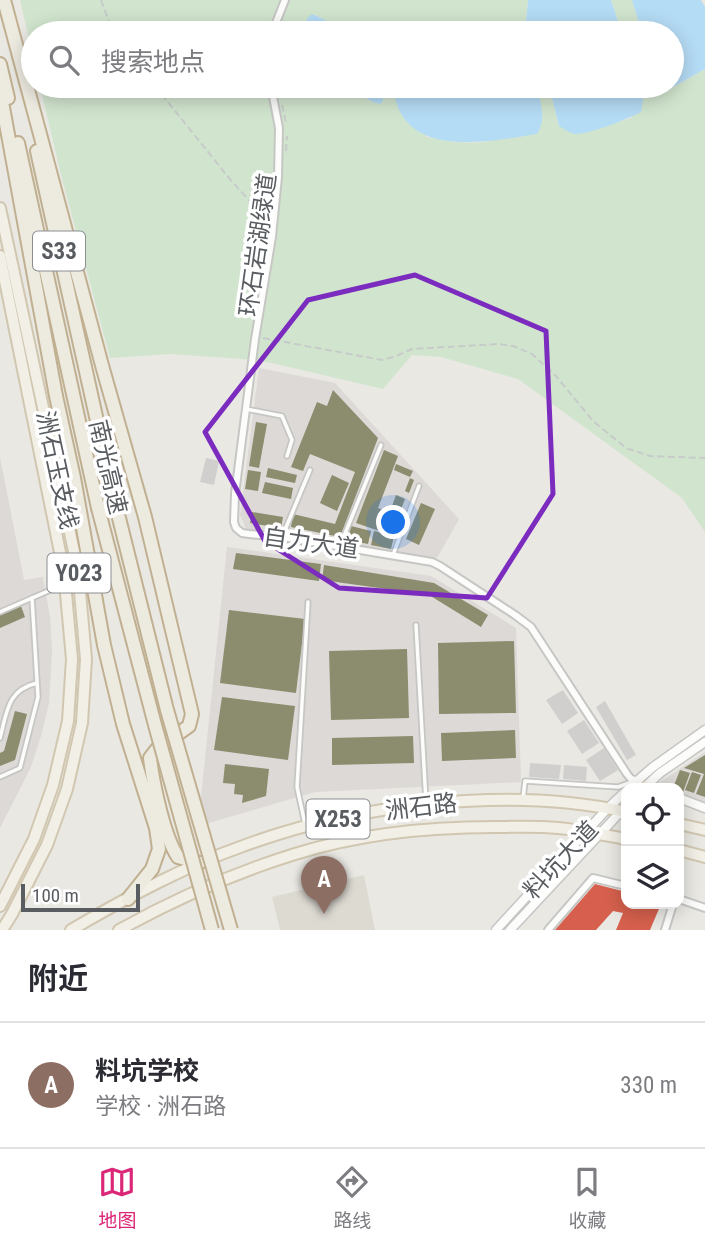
<!DOCTYPE html>
<html lang="zh">
<meta charset="utf-8">
<style>
:root{--surface:#fff;--page:#f2f2f3;--text:#2b2b33;--muted:#7c7c81;--line:#e1e1e2;--accent:#db2777}
body{margin:0;font-family:"Roboto Condensed","Noto Sans SC",sans-serif;background:var(--page);color:var(--text)}
.controls{position:absolute;right:21px;bottom:21px;display:grid;overflow:hidden;border-radius:14px;box-shadow:0 4px 18px #0003}
.controls button{width:63px;height:63px;display:grid;place-items:center;padding:0;border:0;border-bottom:2px solid var(--line);background:var(--surface);color:var(--text);font:35px sans-serif}
.scale{position:absolute;left:21px;bottom:18px;width:119px;box-sizing:border-box;padding-left:7px;border:4px solid #595d61;border-top:0;font-size:19px;line-height:24px;white-space:nowrap;color:#595d61;-webkit-text-stroke:5px #fff;paint-order:stroke}
.you{position:absolute;left:394px;top:523px;width:24px;height:24px;margin:-18px;border:5px solid #fff;border-radius:50%;background:#1a73e8;box-shadow:0 0 0 10px #1a73e833}
.badge{display:grid;place-items:center;width:46px;height:46px;border-radius:50%;background:var(--accent);color:#fff;font-size:23px;font-weight:700}
.pin{position:absolute;translate:-50% -58px;filter:drop-shadow(0 2px 4px #0008)}
.pin::after{content:'';position:absolute;top:37px;width:24px;height:21px;background:inherit;clip-path:polygon(0 0,100% 0,50% 100%)}
.list{margin:0;padding:0;list-style:none}
h2{display:flex;justify-content:space-between;align-items:center;height:91px;margin:0;padding:0 28px;font-size:30px}
h2 small{font-size:23px;font-weight:400;color:var(--muted)}
.list li{display:grid;grid-template-columns:46px 1fr auto;gap:21px;align-items:center;box-sizing:border-box;height:126px;padding:0 28px;border-top:2px solid var(--line)}
.list b{display:block;font-size:26px;white-space:nowrap}
.list p{margin:0;font-size:23px;white-space:nowrap;color:var(--muted)}
.list em{font-size:23px;font-style:normal;color:var(--muted)}
.icon{flex:none;width:38px;height:38px;fill:none;stroke:currentColor;stroke-width:2;stroke-linecap:round;stroke-linejoin:round}
.map{position:relative;flex:none;width:705px;height:930px;overflow:hidden}
.search{position:absolute;background:var(--surface);box-shadow:0 4px 18px #0003;left:21px;right:21px;top:21px;height:77px;display:flex;align-items:center;gap:18px;box-sizing:border-box;padding:0 24px;border-radius:38px;color:var(--muted);font-size:26px}
.sheet{height:217px;background:var(--surface)}
nav{display:flex;justify-content:space-around;align-items:center;box-sizing:border-box;height:98px;border-top:2px solid var(--line);background:var(--surface);font-size:19px;color:var(--muted)}
nav a{display:grid;justify-items:center;gap:4px}
nav .on{color:var(--accent)}
.map>svg:first-child{display:block}
</style>
<div class="map">
<svg width="705" height="930" viewBox="0 0 705 930">
<rect width="100%" height="100%" fill="#e9e8e3"/>
<g fill="#dcd9d6">
<polygon points="259,368 335,383 459,519 437,558 246,529 240,515"/>
<polygon points="0,457 24,580 43,577 50,617 52,651 49,703 41,736 31,767 0,828"/>
<polygon points="227,547 431,576 516,628 521,782 315,792 198,826"/>
<polygon points="705,752 705,803 679,794 679,788 662,788 654,786"/>
</g>
<polygon fill="#dddad2" points="364,875 375,930 280,930 272,897"/>
<g fill="#d1e5ce">
<path d="M20,0H528L525,33H362C346,28 329,25 315,14L303,33H33V56Z"/>
<polygon points="611,0 632,0 642,33 622,33"/>
<path d="M705,69V532L682,498L518,379L441,357L412,355L383,389L272,363L242,359L171,354L110,358L61,175L40,86H337L351,96L366,98L375,103L382,95L381,86H393V93L427,137C446,141 474,146 493,140C509,134 526,124 542,116L537,86H549L559,126L576,134L631,118L643,100L638,86H659L662,94Z"/>
</g>
<g fill="#b5dcf5">
<polygon points="528,0 611,0 622,33 525,33"/>
<polygon points="632,0 701,0 705,7 705,69 661,94 659,86 672,86 672,33 642,33"/>
<path d="M312,14C319,16 326,21 333,24C343,28 352,30 362,33H303C307,25 302,22 312,14Z"/>
<path d="M337,86H381L383,101L380,104C373,103 369,99 363,97C350,94 348,95 337,86Z"/>
<path d="M393,86H537C540,101 547,120 537,134C486,142 400,161 393,86Z"/>
<path d="M549,86H638L643,100L641,112C628,119 588,135 575,134C569,133 564,129 559,126Z"/>
</g>
<polygon fill="#d6604d" points="595,884 626,892 626,904 661,904 650,930 616,930 623,913 613,911 596,930 555,930"/>
<g fill="#8c8c6e">
<polygon points="333,390 378,438 340,537 291,527 293,514 335,524 355,472 310,454 303,471 291,467 317,402 327,406"/>
<polygon points="256,422 267,424 259,468 249,466"/>
<polygon points="384,450 398,456 378,508 390,512 396,495 405,499 391,535 356,523"/>
<polygon points="396,464 413,471 410,477 394,470"/>
<polygon points="268,468 297,475 295,483 266,477"/>
<polygon points="248,470 261,472 258,491 245,489"/>
<polygon points="332,475 349,483 337,511 320,503"/>
<polygon points="410,478 414,480 409,493 405,491"/>
<polygon points="265,482 293,488 291,499 262,493"/>
<polygon points="421,503 435,509 419,545 406,539"/>
<polygon points="252,512 283,517 281,528 250,523"/>
<polygon points="351,526 371,531 368,544 348,540"/>
<polygon points="374,531 394,536 391,549 371,545"/>
<polygon points="236,553 321,564 319,581 233,569"/>
<polygon points="324,565 434,583 488,615 481,627 429,595 322,580"/>
<polygon points="21,606 25,617 0,628 0,615"/>
<polygon points="229,610 305,619 296,693 220,683"/>
<polygon points="514,641 516,713 439,714 438,643"/>
<polygon points="407,649 409,718 331,720 329,651"/>
<polygon points="222,697 295,706 288,760 214,750"/>
<polygon points="15,711 27,714 15,760 0,766 0,753 4,751"/>
<polygon points="515,730 516,758 442,761 441,733"/>
<polygon points="413,736 414,763 332,765 332,738"/>
<polygon points="705,755 705,797 696,794 704,774 684,768"/>
<polygon points="225,764 269,769 266,796 242,803 243,795 234,794 235,784 223,783"/>
<polygon points="680,770 690,773 683,792 679,790 679,788 673,788"/>
<polygon points="692,772 701,775 694,793 685,790"/>
</g>
<g fill="#d0cfcd">
<polygon points="206,458 219,461 214,485 200,482"/>
<polygon points="563,690 578,713 562,724 546,700"/>
<polygon points="605,701 636,755 627,760 596,707"/>
<polygon points="584,720 599,743 582,754 567,731"/>
<polygon points="604,748 618,770 600,781 586,760"/>
<polygon points="530,763 561,765 559,779 529,777"/>
<polygon points="564,765 587,767 586,781 563,779"/>
</g>
<g fill="none" stroke-linecap="round" stroke-linejoin="round">
<g stroke="#c6c6c5" stroke-width="7">
<g id="service">
<polyline points="246,409 282,416 292,440 287,456"/>
<polyline points="282,537 310,470"/>
<polyline points="340,546 381,445"/>
<polyline points="393,555 419,486"/>
<polyline points="0,612 62,585"/>
<polyline points="416,625 426,802"/>
<path d="M0,738C7,712 7,690 37,683"/>
<polyline points="0,777 20,768 38,697 32,598"/>
<polyline points="523,799 525,781 618,787 632,782"/>
<polyline points="305,824 297,787 308,602"/>
</g>
</g>
<g stroke="#c6c6c5" stroke-width="10">
<g id="minor">
<polyline points="272,33 285,0"/>
<polyline points="271,86 279,128 278,177 272,237 255,339 235,494 234,522 236,528 242,533 249,534 282,537 432,562 440,566 515,615 531,627 627,774 631,779 639,781"/>
<polyline points="679,899 705,908"/>
<polyline points="548,930 593,878 626,886"/>
<polyline points="665,930 673,904"/>
</g>
</g>
<g stroke="#c6c6c5" stroke-width="11">
<g id="tertiary">
<polyline points="629,788 653,767 705,730"/>
<polyline points="644,788 660,773 705,742"/>
<polyline points="679,798 705,808"/>
<polyline points="496,930 607,809 626,791"/>
<polyline points="510,930 626,806"/>
</g>
</g>
<g stroke="#d1c7b1" stroke-width="14">
<g id="primary">
<polyline points="0,208 78,570 86,659 82,723 67,789 47,845 12,914 2,930"/>
<polyline points="0,256 64,572 72,659 68,721 53,785 34,839 0,906"/>
<polyline points="645,787 646,788"/>
<polyline points="679,824 705,830"/>
<polyline points="679,850 705,857"/>
<path d="M71,930C126,898 183,867 243,846C356,804 508,786 626,812"/>
<path d="M119,930C175,899 234,873 295,854C359,834 427,827 494,827C516,827 537,826 558,828C581,830 604,835 626,839"/>
</g>
</g>
<g stroke="#c0b091" stroke-width="16">
<g id="motorway">
<path d="M4,0L103,369L145,517L192,714L189,726L157,749L150,758C153,783 164,837 178,857L199,863"/>
<polyline points="0,64 8,98"/>
<polyline points="0,91 56,396 74,478 104,645 123,724 156,828 159,849 152,869 128,899"/>
<polyline points="18,143 98,508"/>
<polyline points="37,151 115,502"/>
</g>
</g>
<g stroke="#c6cbc9" stroke-width="2" stroke-dasharray="7 3.5" stroke-linecap="butt">
<polyline points="101,0 113,33"/>
<polyline points="155,86 229,178 265,218"/>
<polyline points="282,105 286,123"/>
<polyline points="286,151 287,136"/>
<polyline points="263,338 382,360 394,357 412,349 498,344 513,346 532,354 556,376 593,421 626,448 650,456 705,458"/>
</g>
<use href="#service" stroke="#fcfcfb" stroke-width="3.5"/>
<use href="#minor" stroke="#fcfcfb" stroke-width="6"/>
<use href="#tertiary" stroke="#fcfcfb" stroke-width="8"/>
<use href="#primary" stroke="#f2efe6" stroke-width="10"/>
<use href="#motorway" stroke="#edeae0" stroke-width="12"/>
<g stroke="#c0b091" stroke-width="16" stroke-linecap="butt">
<g id="motorway-bridge">
<polyline points="115,502 167,710 231,930"/>
<polyline points="98,508 155,725 212,930"/>
</g>
</g>
<use href="#motorway-bridge" stroke="#edeae0" stroke-width="12"/>
</g>
<path fill="none" stroke="#7b2cbf" stroke-width="5" stroke-linejoin="round" d="M415,275L546,331L553,494L487,598L339,588L265,541L205,432L308,300Z"/>
<g text-anchor="middle" dominant-baseline="central" stroke-width="7" stroke-linejoin="round" paint-order="stroke">
<g fill="#fff" stroke="#8b8e90" stroke-width="2">
<rect x="33" y="231.5" width="52" height="39" rx="5"/>
<rect x="47.5" y="553.5" width="63" height="39" rx="5"/>
<rect x="306.5" y="799.5" width="63" height="39" rx="5"/>
</g>
<g font-size="23" font-weight="bold" fill="#595d61">
<text x="59" y="251">S33</text>
<text x="79" y="573">Y023</text>
<text x="338" y="819">X253</text>
</g>
<g font-size="24" fill="#595d61" stroke="#fff">
<text transform="translate(258 245) rotate(-82)">环石岩湖绿道</text>
<text transform="translate(108 467) rotate(77)">南光高速</text>
<text transform="translate(57 470) rotate(78)">洲石玉支线</text>
<text transform="translate(311 543) rotate(8)">自力大道</text>
<text transform="translate(421 807) rotate(-7)">洲石路</text>
<text transform="translate(561 860) rotate(-47)">料坑大道</text>
</g>
</g>
</svg>
<div class="controls">
<button><svg class="icon" aria-label="locate" viewBox="0 0 24 24"><circle cx="12" cy="12" r="6"/><path d="M12 2v4M12 18v4M2 12h4M18 12h4"/></svg></button>
<button><svg class="icon" aria-label="layers" viewBox="0 0 24 24"><path d="M12 4l9 5-9 5-9-5zM3 14l9 5 9-5"/></svg></button>
</div>
<div class="scale">100 m</div>
<div class="you"></div>
<div class="pin badge" style="left:324px;top:914px;background:#8d6e63">A</div>
<div class="search"><svg class="icon" aria-label="search" viewBox="0 0 24 24"><circle cx="10" cy="10" r="6"/><path d="M15 15l6 6"/></svg>搜索地点</div>
</div>
<section class="sheet">
<h2>附近<small></small></h2>
<ul class="list">
<li><span class="badge" style="background:#8d6e63">A</span><div><b>料坑学校</b><p>学校 · 洲石路</p></div><em>330 m</em></li>
</ul>
</section>
<nav>
<a class="on"><svg class="icon" aria-label="map" viewBox="0 0 24 24"><path d="M3 6l6-2 6 2 6-2v14l-6 2-6-2-6 2zM9 4v14M15 6v14"/></svg>地图</a>
<a><svg class="icon" aria-label="directions" viewBox="0 0 24 24"><path d="M12 3l9 9-9 9-9-9zM9 14v-3h6M13 9l2 2-2 2"/></svg>路线</a>
<a><svg class="icon" aria-label="saved" viewBox="0 0 24 24"><path d="M7 4h10v16l-5-4-5 4z"/></svg>收藏</a>
</nav>
